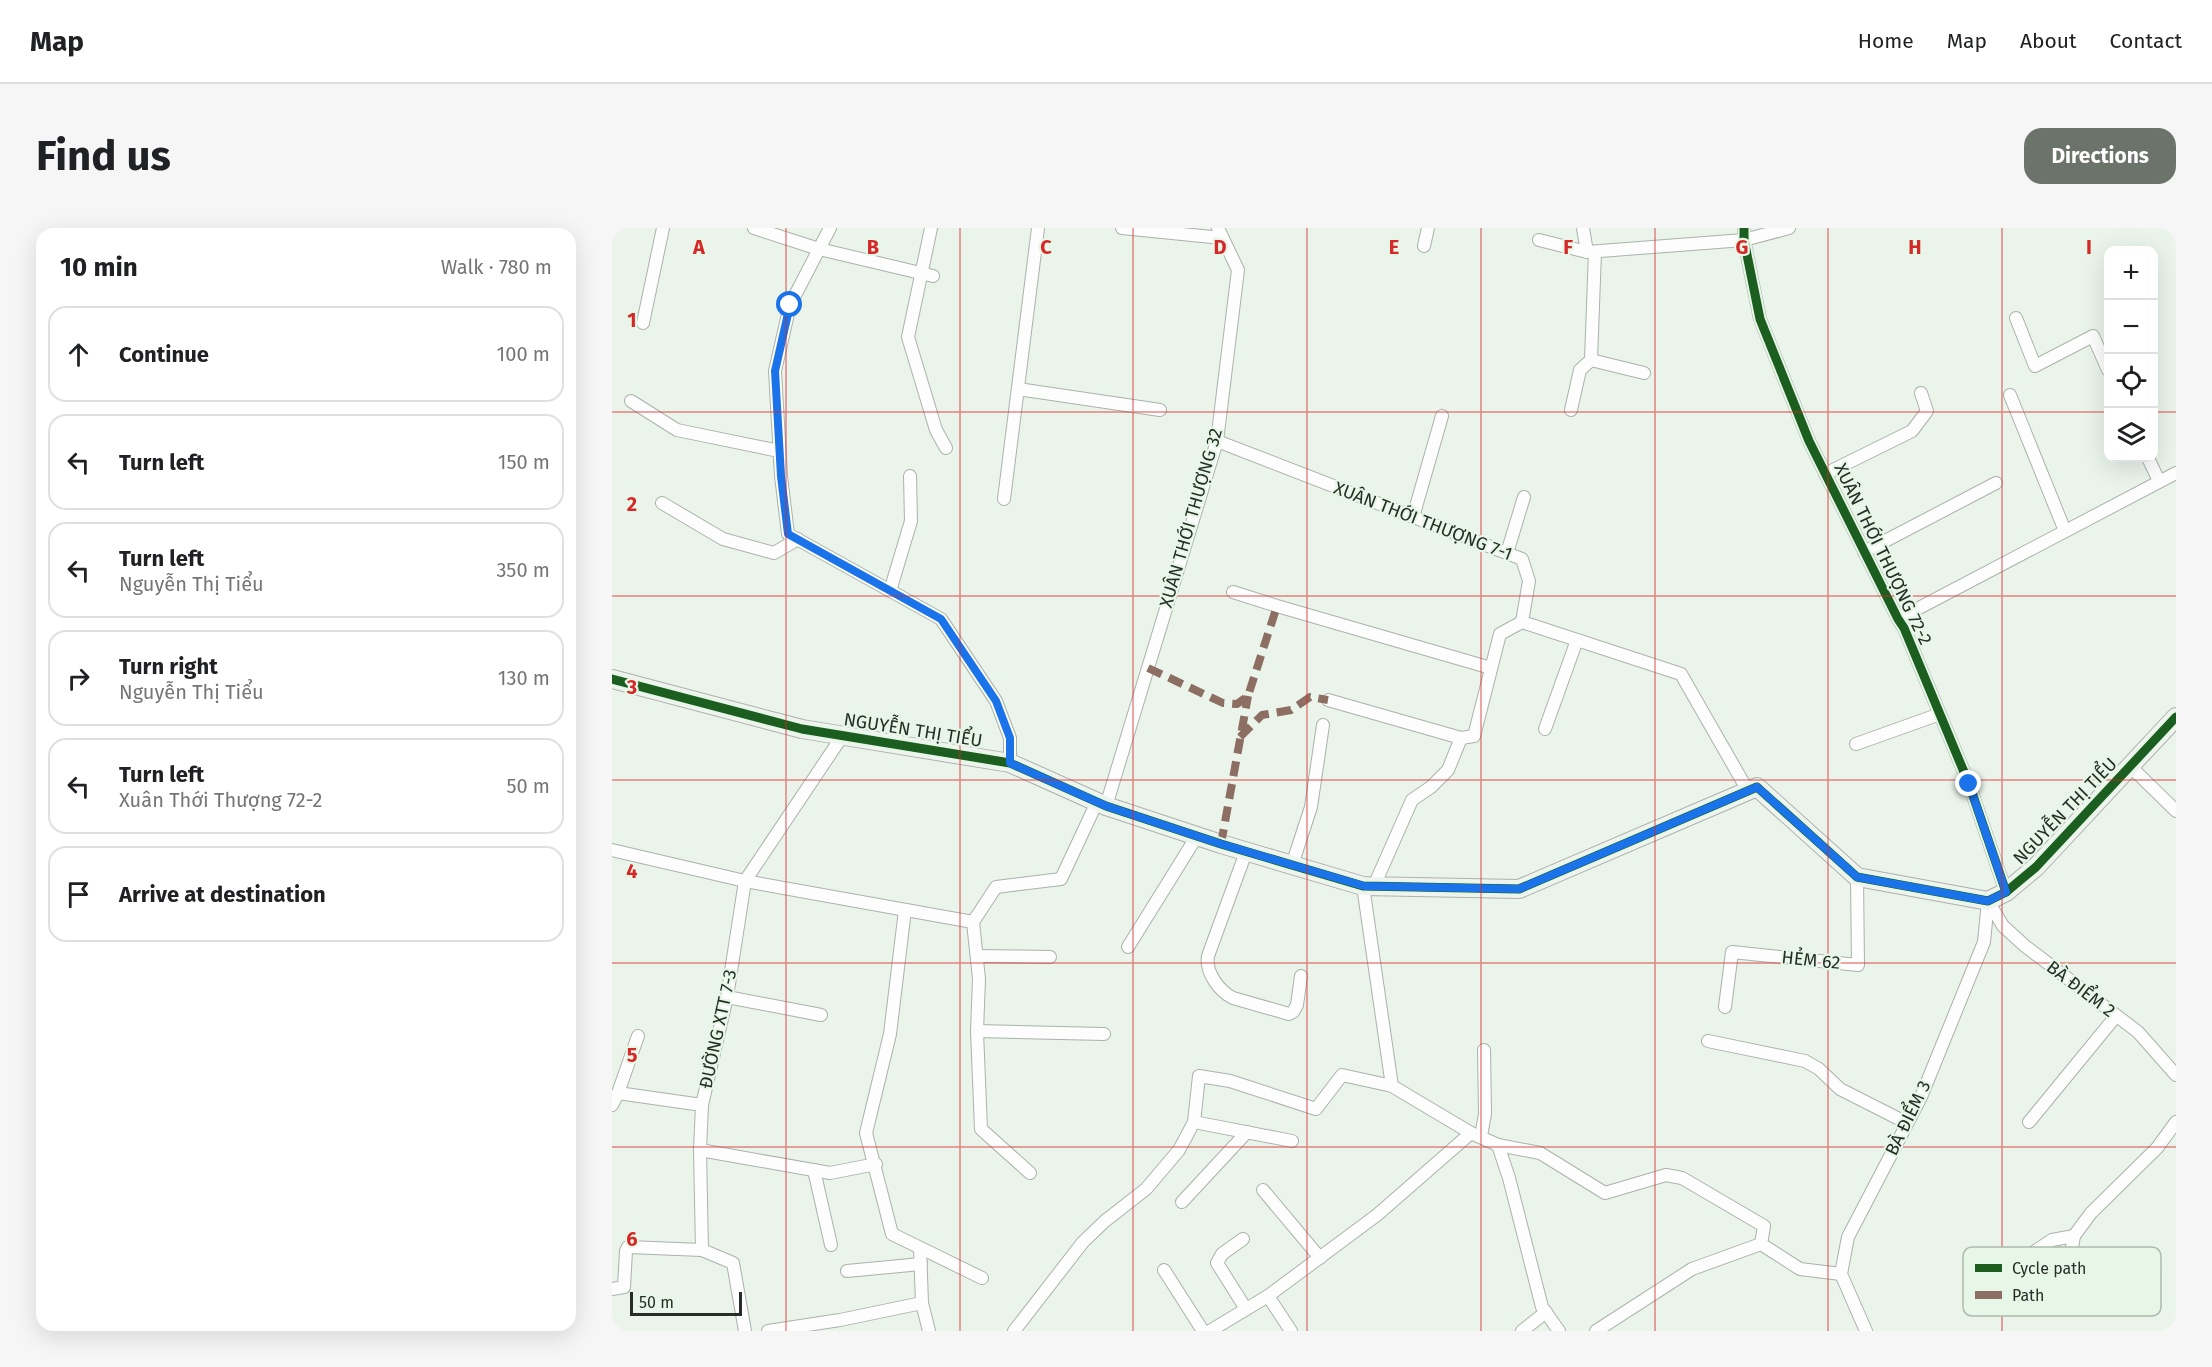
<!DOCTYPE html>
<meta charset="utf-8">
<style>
:root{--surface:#fff;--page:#f6f6f6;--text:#202124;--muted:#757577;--line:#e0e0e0;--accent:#6b736b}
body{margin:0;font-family:"Fira Sans",sans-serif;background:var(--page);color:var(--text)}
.controls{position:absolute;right:18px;top:18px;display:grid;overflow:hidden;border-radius:12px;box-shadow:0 6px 24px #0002}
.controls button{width:54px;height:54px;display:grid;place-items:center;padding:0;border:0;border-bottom:2px solid var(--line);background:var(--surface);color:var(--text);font:30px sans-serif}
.scale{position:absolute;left:18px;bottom:15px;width:112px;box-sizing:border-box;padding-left:6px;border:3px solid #272d27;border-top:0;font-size:16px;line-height:21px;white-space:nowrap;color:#272d27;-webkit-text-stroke:4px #e7f7e7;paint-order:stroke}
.stop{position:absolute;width:18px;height:18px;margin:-14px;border:4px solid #1a73e8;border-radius:50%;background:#fff}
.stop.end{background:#1a73e8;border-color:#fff;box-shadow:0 2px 6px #0008}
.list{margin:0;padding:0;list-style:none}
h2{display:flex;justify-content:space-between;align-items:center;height:78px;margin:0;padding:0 24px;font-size:26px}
h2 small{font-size:20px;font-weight:400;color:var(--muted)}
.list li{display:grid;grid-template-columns:39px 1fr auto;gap:18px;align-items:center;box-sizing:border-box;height:96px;margin:0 12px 12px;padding:0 12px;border:2px solid var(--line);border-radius:18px}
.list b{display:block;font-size:22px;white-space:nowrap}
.list p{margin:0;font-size:20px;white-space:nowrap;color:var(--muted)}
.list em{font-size:20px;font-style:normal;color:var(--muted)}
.icon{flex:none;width:33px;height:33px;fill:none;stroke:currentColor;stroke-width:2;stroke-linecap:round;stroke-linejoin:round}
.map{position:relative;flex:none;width:1564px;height:1103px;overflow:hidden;border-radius:18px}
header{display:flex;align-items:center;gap:36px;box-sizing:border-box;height:84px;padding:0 30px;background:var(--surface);border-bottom:2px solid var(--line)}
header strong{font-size:28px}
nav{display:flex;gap:33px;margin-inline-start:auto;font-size:21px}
.intro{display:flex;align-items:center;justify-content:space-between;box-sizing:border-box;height:144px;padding:0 36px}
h1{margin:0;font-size:42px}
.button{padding:15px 27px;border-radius:18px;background:var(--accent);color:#fff;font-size:21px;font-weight:700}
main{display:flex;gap:36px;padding:0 36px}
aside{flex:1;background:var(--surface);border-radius:18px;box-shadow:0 6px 24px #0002}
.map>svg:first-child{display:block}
</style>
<header>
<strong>Map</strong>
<nav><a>Home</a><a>Map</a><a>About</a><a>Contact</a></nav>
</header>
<div class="intro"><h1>Find us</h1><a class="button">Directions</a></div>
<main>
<aside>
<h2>10 min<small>Walk · 780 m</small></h2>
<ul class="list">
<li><svg class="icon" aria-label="ahead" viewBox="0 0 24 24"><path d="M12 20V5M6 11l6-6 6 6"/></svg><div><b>Continue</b></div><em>100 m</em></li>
<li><svg class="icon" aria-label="left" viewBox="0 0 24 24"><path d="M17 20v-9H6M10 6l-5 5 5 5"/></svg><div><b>Turn left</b></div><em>150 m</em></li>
<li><svg class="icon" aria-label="left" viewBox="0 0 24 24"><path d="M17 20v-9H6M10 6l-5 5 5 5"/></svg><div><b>Turn left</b><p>Nguyễn Thị Tiểu</p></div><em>350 m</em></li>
<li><svg class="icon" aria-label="right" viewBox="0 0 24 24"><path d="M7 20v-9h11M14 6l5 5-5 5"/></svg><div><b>Turn right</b><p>Nguyễn Thị Tiểu</p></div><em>130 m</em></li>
<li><svg class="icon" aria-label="left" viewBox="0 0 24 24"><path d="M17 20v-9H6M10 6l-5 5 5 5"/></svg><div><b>Turn left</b><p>Xuân Thới Thượng 72-2</p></div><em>50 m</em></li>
<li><svg class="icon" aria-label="arrive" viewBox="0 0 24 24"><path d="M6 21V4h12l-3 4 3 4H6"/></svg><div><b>Arrive at destination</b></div></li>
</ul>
</aside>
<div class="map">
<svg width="1564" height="1103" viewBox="0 0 1564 1103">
<rect width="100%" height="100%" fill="#eaf4ea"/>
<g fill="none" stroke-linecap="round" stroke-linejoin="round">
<g stroke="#abb2ab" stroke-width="14">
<g id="street">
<polyline points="142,0 207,21 321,48"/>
<polyline points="218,0 178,77 163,143 169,248 176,306 329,391 384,473 398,510 398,535"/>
<polyline points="319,0 296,109 324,202 334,220"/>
<polyline points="510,0 610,10"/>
<polyline points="971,0 975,24 1132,12 1177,0"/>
<polyline points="1132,0 1132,12 1148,91 1197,213 1286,391 1292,400 1357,556 1394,664"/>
<polyline points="927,12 975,24"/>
<polyline points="812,18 816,0"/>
<polyline points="983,24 979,132 1032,145"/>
<polyline points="1404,90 1423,138 1481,108 1496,142"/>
<polyline points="31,95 51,0"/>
<polyline points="406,161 548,182"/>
<polyline points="1398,167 1453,303"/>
<polyline points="19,173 65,202 167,223"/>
<polyline points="959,182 968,142 979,132"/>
<polyline points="605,213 910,331 917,353 910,394 1069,446 1136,563"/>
<polyline points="1536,230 1547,253"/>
<polyline points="1213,246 1300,203 1315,183 1309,165"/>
<polyline points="392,271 426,0"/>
<polyline points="50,275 111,311 162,325 186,311"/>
<polyline points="801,289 830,188"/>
<polyline points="1252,324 1384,255"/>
<polyline points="895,325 912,269"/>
<polyline points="278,363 299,293 298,248"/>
<polyline points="621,364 665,378 879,440"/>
<polyline points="1286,391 1564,245"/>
<polyline points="716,472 849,510 836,542 819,559 800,572 762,658"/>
<polyline points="933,501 965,412"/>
<polyline points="849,510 862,508 888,406 910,394"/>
<polyline points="1244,516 1328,486"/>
<polyline points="1518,538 1564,583"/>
<polyline points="494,578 605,213 626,42 606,0"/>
<polyline points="0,622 133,653 361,694 384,659 449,651 485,574"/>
<path d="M634,624L596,728C593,744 607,763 621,770L677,786L681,784L685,777L689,748"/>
<polyline points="680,637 699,579 711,497"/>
<polyline points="751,658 780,858 859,905 886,917 928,925 993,965 1054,947 1070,950 1152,998 1149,1016"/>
<polyline points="1376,673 1391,698 1413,718 1526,804 1564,847"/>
<polyline points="293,682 278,806 254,905 280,1006 370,1050"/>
<polyline points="361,694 367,751 365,803 369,901 418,945"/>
<polyline points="516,719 585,608"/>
<polyline points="365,728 438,729"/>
<polyline points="115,769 209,787"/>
<polyline points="1113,779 1120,724 1246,737 1245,649"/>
<polyline points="365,803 492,806"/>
<polyline points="1096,813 1193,833 1207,841 1228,861 1295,895"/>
<polyline points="6,865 26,808"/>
<polyline points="0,877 6,865 90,877"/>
<polyline points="582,894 680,913"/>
<polyline points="1417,894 1504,788"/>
<polyline points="869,908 873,886 872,822"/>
<polyline points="886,917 897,950 930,1079 947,1103"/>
<polyline points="88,922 218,945 264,936"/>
<polyline points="202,942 219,1017"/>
<polyline points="651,962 708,1030"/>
<polyline points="570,974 635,904"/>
<polyline points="631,1011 610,1026 605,1035 634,1081"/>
<polyline points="1149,1016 1188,1041 1229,1046"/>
<polyline points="308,1020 310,1075 317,1103"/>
<polyline points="552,1042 591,1103"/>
<polyline points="235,1043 309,1036"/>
<polyline points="1389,1046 1440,1012 1462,1008"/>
<polyline points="1451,1059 1447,1055 1447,1047 1458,1031 1462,1008 1479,985 1545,920 1564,894"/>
<polyline points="0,1061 12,1059 14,1023 16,1019 90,1022"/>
<polyline points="656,1068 679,1103"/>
<polyline points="133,1103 121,1035 90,1022 88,922 90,877 115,769 133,653 231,507"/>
<polyline points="156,1103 228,1092 310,1075"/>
<polyline points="402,1103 471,1014 493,993 534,961 567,922 582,894 587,848 618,853 704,881 730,847 780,858"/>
<polyline points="598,1103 656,1068 765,987 859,905"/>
<polyline points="910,1103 934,1084"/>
<polyline points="984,1103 1080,1041 1149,1016"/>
<polyline points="1254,1103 1229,1046 1236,1009 1309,869 1372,714 1376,673"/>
</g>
</g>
<g stroke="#abb2ab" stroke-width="20">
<polyline id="secondary" points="0,451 190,501 398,535 494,578 609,616 751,658 907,661 1145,559 1245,649 1376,673 1394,664 1424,639 1564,489"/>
</g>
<use href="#street" stroke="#fcfdfc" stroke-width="12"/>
<use href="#secondary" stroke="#f0f3f0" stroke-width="18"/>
<g stroke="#8d6e63" stroke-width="8" stroke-dasharray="15 8" stroke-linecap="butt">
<polyline points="536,440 611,475 625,476 636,468 665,378"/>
<polyline points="628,509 650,487 679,482 698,469 716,472"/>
<polyline points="609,616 636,468"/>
</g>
<g stroke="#e7f7e7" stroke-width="13">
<g id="cycleway">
<polyline points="1132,0 1132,12 1148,91 1197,213 1286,391 1292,400 1357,556 1394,664"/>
<polyline points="0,451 190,501 398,535 494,578 609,616 751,658 907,661 1145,559 1245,649 1376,673 1394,664 1424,639 1564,489"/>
</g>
</g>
<use href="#cycleway" stroke="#1b5e20" stroke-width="9"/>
</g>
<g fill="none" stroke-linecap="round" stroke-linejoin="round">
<polyline stroke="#1a73e8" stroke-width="8" points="178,77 163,143 169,248 176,306 329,391 384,473 398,510 398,535 494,578 609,616 752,658 907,661 1145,559 1245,649 1376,673 1394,664 1357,556"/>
</g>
<path fill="none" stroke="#d62828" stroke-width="1.5" stroke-opacity="0.55" d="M174,0V1103M348,0V1103M521,0V1103M695,0V1103M869,0V1103M1043,0V1103M1216,0V1103M1390,0V1103M0,184H1496M1542,184H1564M0,368H1564M0,552H1564M0,735H1564M0,919H1564"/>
<g text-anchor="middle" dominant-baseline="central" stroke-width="4.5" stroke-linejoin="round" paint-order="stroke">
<g font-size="18" fill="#272d27" stroke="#e7f7e7">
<text transform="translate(579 290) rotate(-74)">XUÂN THỚI THƯỢNG 32</text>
<text transform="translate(811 293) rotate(21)">XUÂN THỚI THƯỢNG 7-1</text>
<text transform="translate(1271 326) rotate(64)">XUÂN THỚI THƯỢNG 72-2</text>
<text transform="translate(301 502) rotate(9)">NGUYỄN THỊ TIỂU</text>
<text transform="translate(1453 583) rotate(-46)">NGUYỄN THỊ TIỂU</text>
<text transform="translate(1199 732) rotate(6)">HẺM 62</text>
<text transform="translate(1469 761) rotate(37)">BÀ ĐIỂM 2</text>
<text transform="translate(106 801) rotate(-78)">ĐƯỜNG XTT 7-3</text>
<text transform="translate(1296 890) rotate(-64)">BÀ ĐIỂM 3</text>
</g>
</g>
<rect x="1351" y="1019" width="198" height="69" rx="9" fill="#e7f7e7" stroke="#adbaad" stroke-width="1.5"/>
<rect x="1363" y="1036" width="27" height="8" fill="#1b5e20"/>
<rect x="1363" y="1063" width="27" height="8" fill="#8d6e63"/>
<g font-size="16" fill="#272d27">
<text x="1400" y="1046">Cycle path</text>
<text x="1400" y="1073">Path</text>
</g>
<g font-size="20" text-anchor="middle" font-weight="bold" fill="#d62828" stroke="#e7f7e7" stroke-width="4.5" stroke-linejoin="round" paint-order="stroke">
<text x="87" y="26">A</text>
<text x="261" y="26">B</text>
<text x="434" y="26">C</text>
<text x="608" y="26">D</text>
<text x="782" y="26">E</text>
<text x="956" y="26">F</text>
<text x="1130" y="26">G</text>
<text x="1303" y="26">H</text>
<text x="1477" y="26">I</text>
<text x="20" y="99">1</text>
<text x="20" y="283">2</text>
<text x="20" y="466">3</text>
<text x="20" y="650">4</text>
<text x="20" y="834">5</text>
<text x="20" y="1018">6</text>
</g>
</svg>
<div class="controls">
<button>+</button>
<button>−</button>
<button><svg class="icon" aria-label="locate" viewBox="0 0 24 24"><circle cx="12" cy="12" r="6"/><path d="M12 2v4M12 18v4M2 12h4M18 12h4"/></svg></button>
<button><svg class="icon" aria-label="layers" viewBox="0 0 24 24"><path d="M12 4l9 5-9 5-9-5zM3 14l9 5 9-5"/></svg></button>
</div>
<div class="scale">50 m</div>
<div class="stop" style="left:178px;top:77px"></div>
<div class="stop end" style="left:1357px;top:556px"></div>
</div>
</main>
